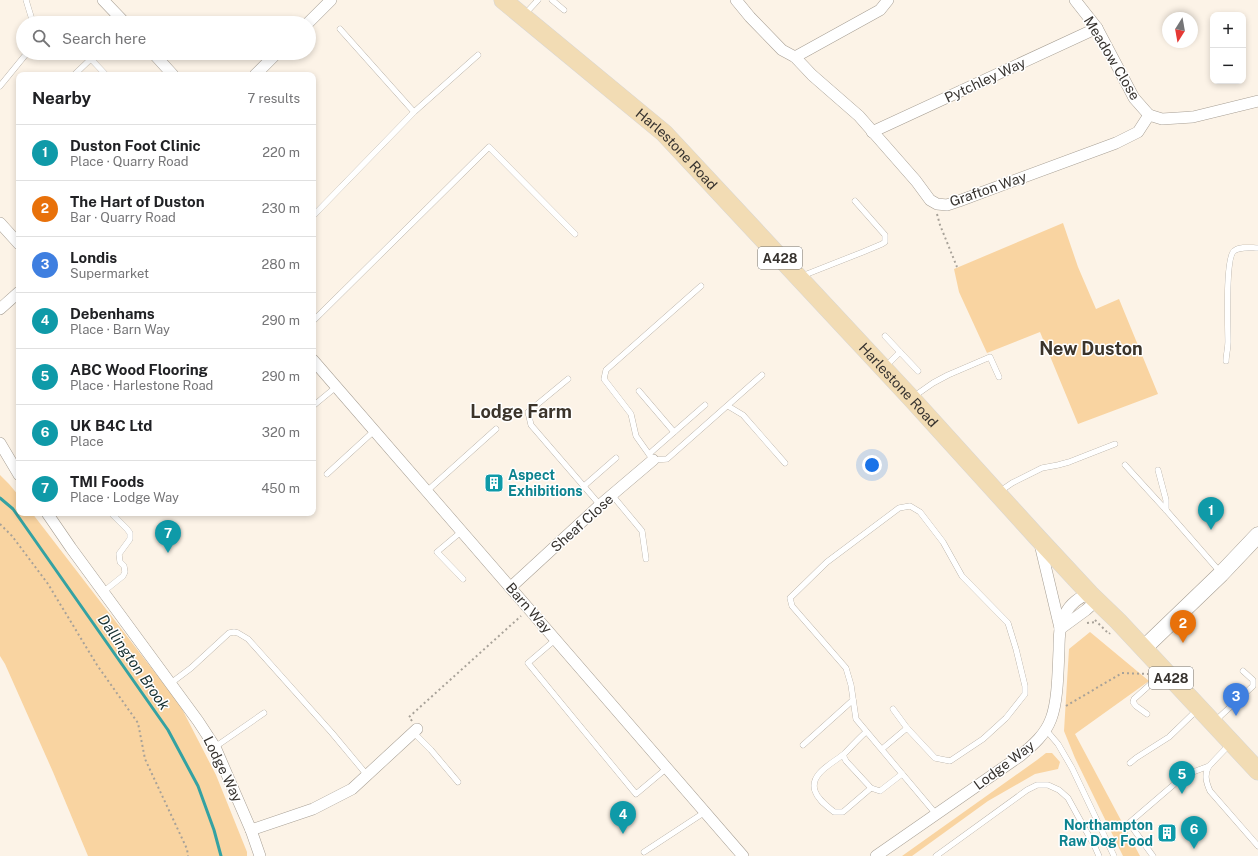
<!DOCTYPE html>
<meta charset="utf-8">
<style>
:root{--surface:#fff;--page:#f6f6f6;--text:#202124;--muted:#757577;--line:#e0e0e0;--accent:#796ae5}
body{margin:0;font-family:"Public Sans",sans-serif;background:var(--page);color:var(--text)}
.controls{position:absolute;right:12px;top:12px;display:grid;overflow:hidden;border-radius:8px;box-shadow:0 2px 6px #0003}
.controls button{width:36px;height:36px;display:grid;place-items:center;padding:0;border:0;border-bottom:1px solid var(--line);background:var(--surface);color:var(--text);font:20px sans-serif}
.compass{position:absolute;left:1162px;top:12px;width:36px;height:36px;border-radius:50%;background:var(--surface);box-shadow:0 2px 6px #0003;rotate:191deg}
.you{position:absolute;left:872px;top:465px;width:14px;height:14px;margin:-10px;border:3px solid #fff;border-radius:50%;background:#1a73e8;box-shadow:0 0 0 6px #1a73e833}
.badge{display:grid;place-items:center;width:26px;height:26px;border-radius:50%;background:var(--accent);color:#fff;font-size:13px;font-weight:700}
.pin{position:absolute;translate:-50% -33px;filter:drop-shadow(0 1px 2px #0008)}
.pin::after{content:'';position:absolute;top:21px;width:14px;height:12px;background:inherit;clip-path:polygon(0 0,100% 0,50% 100%)}
.list{margin:0;padding:0;list-style:none}
h2{display:flex;justify-content:space-between;align-items:center;height:52px;margin:0;padding:0 16px;font-size:17px}
h2 small{font-size:13px;font-weight:400;color:var(--muted)}
.list li{display:grid;grid-template-columns:26px 1fr auto;gap:12px;align-items:center;box-sizing:border-box;height:56px;padding:0 16px;border-top:1px solid var(--line)}
.list b{display:block;font-size:15px;white-space:nowrap}
.list p{margin:0;font-size:13px;white-space:nowrap;color:var(--muted)}
.list em{font-size:13px;font-style:normal;color:var(--muted)}
.icon{flex:none;width:22px;height:22px;fill:none;stroke:currentColor;stroke-width:2;stroke-linecap:round;stroke-linejoin:round}
.map{position:relative;flex:none;width:1258px;height:856px;overflow:hidden}
.search{position:absolute;background:var(--surface);box-shadow:0 2px 6px #0003;left:16px;top:16px;width:300px;height:44px;display:flex;align-items:center;gap:10px;box-sizing:border-box;padding:0 14px;border-radius:22px;color:var(--muted);font-size:15px}
.panel{position:absolute;background:var(--surface);box-shadow:0 2px 6px #0003;left:16px;top:72px;width:300px;height:444px;border-radius:8px}
.map>svg:first-child{display:block}
</style>
<div class="map">
<svg width="1258" height="856" viewBox="0 0 1258 856">
<rect width="100%" height="100%" fill="#fcf3e7"/>
<g fill="#f9d4a1">
<polygon points="1063,223 1078,267 1096,309 1119,299 1158,394 1078,424 1040,332 987,353 959,292 954,269"/>
<polygon points="0,475 9,484 19,496 19,513 32,513 180,705 216,775 247,852 247,856 88,856 53,772 5,664 0,656"/>
<polygon points="1090,632 1149,681 1075,734 1140,856 1123,856 1075,758 1064,731 1069,649"/>
<polygon points="1046,753 1052,753 1060,762 1058,769 1035,774 988,801 912,856 902,856 1037,760"/>
</g>
<g fill="none" stroke-linecap="round" stroke-linejoin="round">
<polyline stroke="#34a2a2" stroke-width="3" points="0,498 13,509 168,730 198,786 214,830 221,856"/>
<g stroke="#a79f94" stroke-width="6">
<g id="lane">
<polyline points="26,0 33,23"/>
<polyline points="552,0 564,10"/>
<polyline points="525,14 538,0"/>
<polyline points="91,59 106,75"/>
<polyline points="74,75 97,53"/>
<polyline points="0,86 27,53"/>
<polyline points="414,112 478,55"/>
<polyline points="313,216 414,112 340,29"/>
<polyline points="802,276 863,252 882,244 885,242 885,235 855,201"/>
<polyline points="701,286 606,370 604,379 631,414 636,436 653,460 667,459 762,375"/>
<polyline points="313,321 489,147 575,234"/>
<polyline points="885,336 900,352 885,367"/>
<polyline points="900,352 918,371"/>
<path d="M1226,361C1226,355 1228,349 1228,342C1228,328 1225,258 1234,251C1240,246 1251,248 1258,248"/>
<polyline points="568,379 528,412 531,425 600,505"/>
<polyline points="639,391 674,432"/>
<polyline points="913,397 933,383 948,375 990,357 999,377"/>
<polyline points="313,406 336,387"/>
<polyline points="728,406 743,415 785,463"/>
<polyline points="649,454 705,405"/>
<polyline points="1125,465 1166,510 1221,573"/>
<polyline points="1158,470 1166,500 1166,510"/>
<polyline points="327,474 374,431"/>
<polyline points="584,486 616,458"/>
<polyline points="427,491 496,429"/>
<polyline points="999,492 1012,483 1042,468 1058,465 1069,462 1115,444"/>
<polyline points="612,495 642,531 646,559"/>
<polyline points="462,531 437,552 463,579"/>
<polyline points="103,592 123,576 125,572 124,566 120,562 119,554 130,539 130,533 127,529 111,513"/>
<polyline points="556,639 528,663 636,794 667,768"/>
<polyline points="171,683 191,668 229,633 234,632 238,633 248,639 332,733 367,775"/>
<polyline points="893,709 907,728"/>
<polyline points="1147,714 1136,706 1133,702 1134,699 1163,673"/>
<polyline points="1215,721 1253,686 1253,680 1243,671"/>
<polyline points="1046,730 1058,744 1072,768 1114,856"/>
<polyline points="413,732 431,750 458,782"/>
<path d="M866,732C858,739 851,747 844,754C833,763 809,774 815,791C818,800 827,806 834,812H843L871,788L880,791L902,774"/>
<path d="M1230,744L1209,766C1204,774 1206,782 1210,791L1258,846"/>
<polyline points="803,745 853,700"/>
<polyline points="215,747 264,713"/>
<polyline points="882,749 907,728 935,758 950,761 983,739 1006,718 1025,694 1025,686 1016,649 1008,623 962,576 943,542 920,512 910,506 899,508 827,562 790,598 792,606 846,668 851,685 856,719 936,814"/>
<polyline points="843,755 846,761 871,788"/>
<polyline points="1130,763 1136,758 1169,737 1197,710"/>
<polyline points="644,852 705,812"/>
<polyline points="936,856 1027,790 1037,785 1048,785 1059,790 1068,798 1095,847 1099,856"/>
<polyline points="1153,856 1129,823 1185,775 1209,766"/>
</g>
</g>
<g stroke="#a79f94" stroke-width="12">
<g id="street">
<polyline points="103,0 125,23"/>
<polyline points="736,0 750,17 782,50 795,57 812,75 859,116 916,181 930,200 937,204 947,205 959,201 1116,143 1138,132 1149,115"/>
<polyline points="1075,0 1097,28 1134,98 1149,115"/>
<polyline points="308,23 331,0"/>
<polyline points="153,53 173,75"/>
<polyline points="795,57 880,10 888,0"/>
<polyline points="255,75 277,53"/>
<polyline points="1149,115 1162,119 1193,117 1258,101"/>
<polyline points="872,132 1097,28"/>
<polyline points="0,223 19,244"/>
<polyline points="0,309 19,292"/>
<polyline points="313,360 743,856"/>
<polyline points="0,443 19,475"/>
<polyline points="47,513 71,548 198,721 215,747 251,830 260,856"/>
<polyline points="1040,544 1060,628"/>
<polyline points="511,587 600,505 653,460"/>
<polyline points="1060,629 1086,610 1097,600"/>
<polyline points="251,830 313,809 352,789 417,729"/>
<path d="M876,856L1020,756C1033,745 1045,735 1051,719C1058,701 1058,670 1059,650C1059,639 1059,624 1065,614C1070,604 1080,596 1090,594"/>
</g>
</g>
<g stroke="#a79f94" stroke-width="17">
<polyline id="secondary" points="1144,648 1221,574 1258,535"/>
</g>
<g stroke="#d7d6d5" stroke-width="19">
<g id="primary">
<path id="s1" d="M503,0L664,133L911,398L1037,537L1090,594L1118,621L1258,771"/>
</g>
</g>
<g stroke="#a8a299" stroke-width="2" stroke-dasharray="2 3" stroke-linecap="butt">
<polyline points="937,214 940,225 957,267"/>
<polyline points="0,524 12,536 48,584 97,665 138,723 145,759 187,849 188,856"/>
<polyline points="1095,620 1109,634 1110,633"/>
<polyline points="1087,623 1096,622"/>
<polyline points="1066,706 1122,673 1148,674"/>
<polyline points="412,721 409,717 521,616"/>
</g>
<use href="#lane" stroke="#fff" stroke-width="5.5"/>
<use href="#street" stroke="#fff" stroke-width="11"/>
<use href="#secondary" stroke="#fff" stroke-width="16"/>
<use href="#primary" stroke="#f2dcb4" stroke-width="18"/>
</g>
<defs>
<g id="building-square" transform="scale(1)"><rect x="-9" y="-9" width="18" height="18" rx="4" fill="#0f9aa8" stroke="#fff"/><path d="M-4-6H4V6H1V3H-1V6H-4ZM-2.5-4.3h1.7v1.8h-1.7ZM.8-4.3h1.7v1.8H.8ZM-2.5-1h1.7V.8h-1.7ZM.8-1h1.7V.8H.8Z" fill="#fff"/></g>
</defs>
<g fill-rule="evenodd">
<use href="#building-square" x="494" y="483"/>
<use href="#building-square" x="1167" y="833"/>
</g>
<g text-anchor="middle" dominant-baseline="central" stroke-width="3" stroke-linejoin="round" paint-order="stroke">
<g fill="#fff" stroke="#73706d" stroke-width="1">
<rect x="758" y="247" width="44" height="22" rx="3"/>
<rect x="1149" y="667" width="44" height="22" rx="3"/>
</g>
<g font-size="13" font-weight="bold" fill="#37332f">
<text x="780" y="258">A428</text>
<text x="1171" y="678">A428</text>
</g>
<g font-size="14" fill="#37332f" stroke="#fff">
<text transform="translate(1112 58) rotate(59)">Meadow Close</text>
<text transform="translate(985 80) rotate(-25)">Pytchley Way</text>
<text stroke="none"><textPath href="#s1" startOffset="229">Harlestone Road</textPath></text>
<text transform="translate(988 189) rotate(-19)">Grafton Way</text>
<text stroke="none"><textPath href="#s1" startOffset="553">Harlestone Road</textPath></text>
<text transform="translate(582 523) rotate(-42)">Sheaf Close</text>
<text transform="translate(529 608) rotate(49)">Barn Way</text>
<text transform="translate(1004 765) rotate(-37)">Lodge Way</text>
<text transform="translate(223 769) rotate(64)">Lodge Way</text>
</g>
<g font-size="14" font-weight="bold" fill="#0d838f" stroke="#fff" text-anchor="start">
<text x="508" y="475">Aspect<tspan x="508" dy="16">Exhibitions</tspan></text>
<text x="1153" y="825" text-anchor="end">Northampton<tspan x="1153" dy="16">Raw Dog Food</tspan></text>
</g>
<g font-size="15" font-style="italic" fill="#173030" stroke="#fff">
<text transform="translate(134 662) rotate(55)">Dallington Brook</text>
</g>
<g font-size="18" font-weight="bold" fill="#3b342b" stroke="#fff">
<text x="1091" y="348">New Duston</text>
<text x="521" y="411">Lodge Farm</text>
</g>
</g>
</svg>
<div class="controls">
<button>+</button>
<button>−</button>
</div>
<svg class="compass" viewBox="-18 -18 36 36"><path d="M0-13l5 13h-10z" fill="#e53935"/><path d="M0 13l5-13h-10z" fill="#757577"/></svg>
<div class="you"></div>
<div class="pin badge" style="left:1211px;top:530px;background:#0f9aa8">1</div>
<div class="pin badge" style="left:1183px;top:643px;background:#e8710a">2</div>
<div class="pin badge" style="left:1236px;top:716px;background:#3f7fe0">3</div>
<div class="pin badge" style="left:623px;top:834px;background:#0f9aa8">4</div>
<div class="pin badge" style="left:1182px;top:794px;background:#0f9aa8">5</div>
<div class="pin badge" style="left:1194px;top:849px;background:#0f9aa8">6</div>
<div class="pin badge" style="left:168px;top:553px;background:#0f9aa8">7</div>
<div class="search"><svg class="icon" aria-label="search" viewBox="0 0 24 24"><circle cx="10" cy="10" r="6"/><path d="M15 15l6 6"/></svg>Search here</div>
<section class="panel">
<h2>Nearby<small>7 results</small></h2>
<ul class="list">
<li><span class="badge" style="background:#0f9aa8">1</span><div><b>Duston Foot Clinic</b><p>Place · Quarry Road</p></div><em>220 m</em></li>
<li><span class="badge" style="background:#e8710a">2</span><div><b>The Hart of Duston</b><p>Bar · Quarry Road</p></div><em>230 m</em></li>
<li><span class="badge" style="background:#3f7fe0">3</span><div><b>Londis</b><p>Supermarket</p></div><em>280 m</em></li>
<li><span class="badge" style="background:#0f9aa8">4</span><div><b>Debenhams</b><p>Place · Barn Way</p></div><em>290 m</em></li>
<li><span class="badge" style="background:#0f9aa8">5</span><div><b>ABC Wood Flooring</b><p>Place · Harlestone Road</p></div><em>290 m</em></li>
<li><span class="badge" style="background:#0f9aa8">6</span><div><b>UK B4C Ltd</b><p>Place</p></div><em>320 m</em></li>
<li><span class="badge" style="background:#0f9aa8">7</span><div><b>TMI Foods</b><p>Place · Lodge Way</p></div><em>450 m</em></li>
</ul>
</section>
</div>
